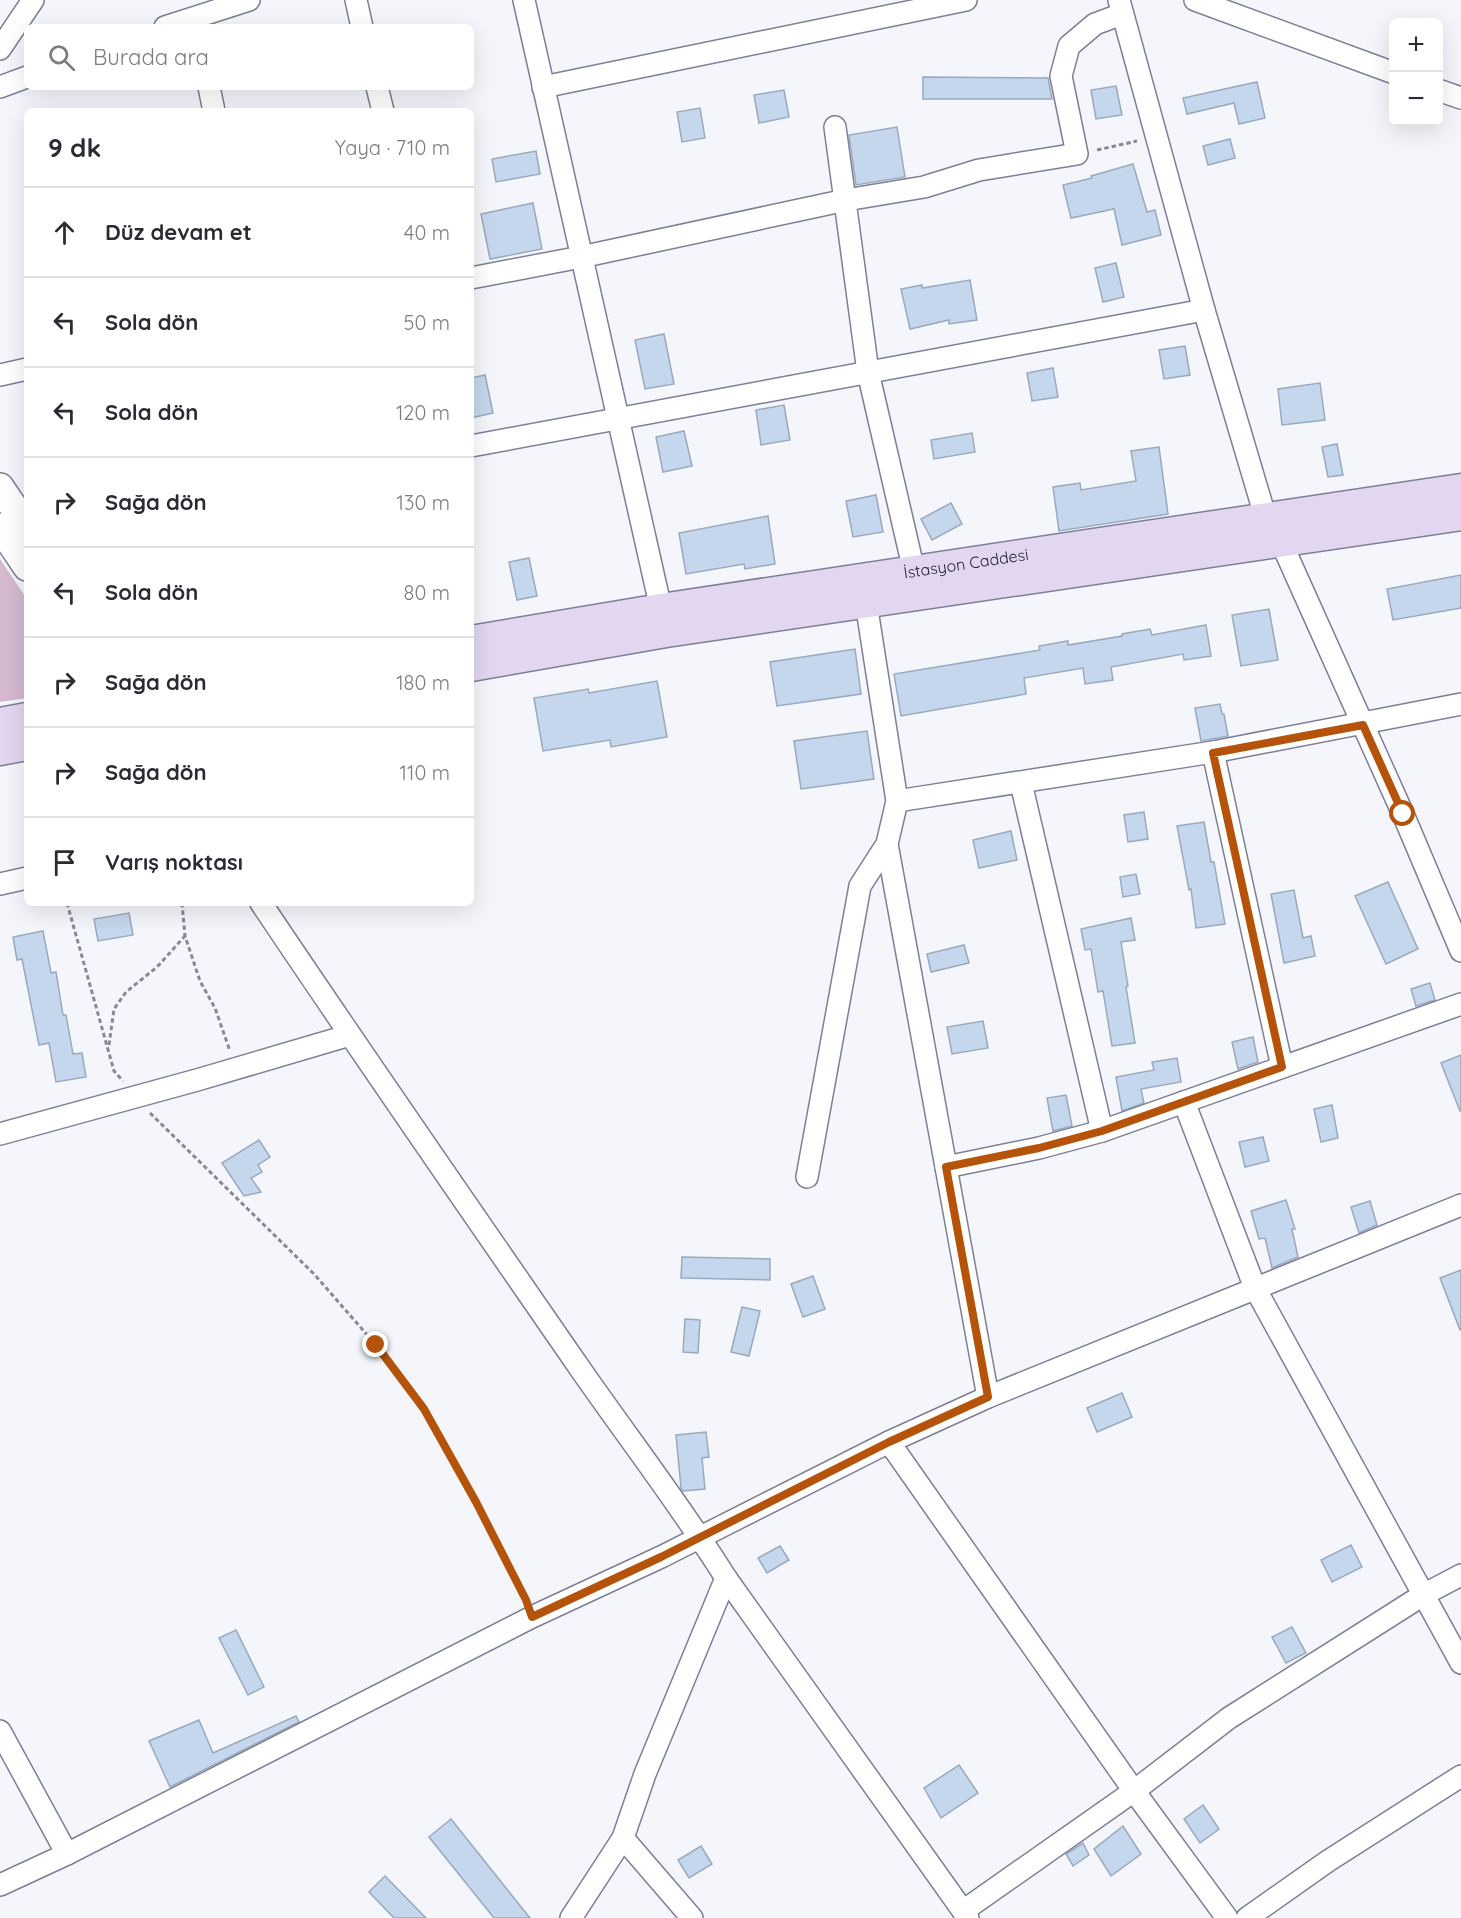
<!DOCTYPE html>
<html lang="tr">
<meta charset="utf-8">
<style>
:root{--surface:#fff;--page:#f7f7f7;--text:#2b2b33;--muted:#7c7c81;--line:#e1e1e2}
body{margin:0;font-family:Quicksand,sans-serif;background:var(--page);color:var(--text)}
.controls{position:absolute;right:18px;top:18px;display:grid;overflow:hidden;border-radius:9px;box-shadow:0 6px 24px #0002}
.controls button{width:54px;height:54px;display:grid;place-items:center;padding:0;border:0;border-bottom:2px solid var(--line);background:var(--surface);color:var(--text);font:30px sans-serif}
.stop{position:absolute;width:18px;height:18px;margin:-14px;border:4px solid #b45309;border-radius:50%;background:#fff}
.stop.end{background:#b45309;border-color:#fff;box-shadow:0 2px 6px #0008}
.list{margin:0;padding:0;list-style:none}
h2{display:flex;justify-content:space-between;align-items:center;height:78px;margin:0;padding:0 24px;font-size:26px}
h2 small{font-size:20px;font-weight:400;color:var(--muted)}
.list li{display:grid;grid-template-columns:39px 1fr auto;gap:18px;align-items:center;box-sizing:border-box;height:90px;padding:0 24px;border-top:2px solid var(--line)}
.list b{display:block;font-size:22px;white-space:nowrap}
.list em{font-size:20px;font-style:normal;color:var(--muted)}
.icon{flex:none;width:33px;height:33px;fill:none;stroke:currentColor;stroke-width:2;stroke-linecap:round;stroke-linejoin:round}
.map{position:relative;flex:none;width:1461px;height:1918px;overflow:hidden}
.search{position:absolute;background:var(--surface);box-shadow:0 6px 24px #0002;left:24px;top:24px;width:450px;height:66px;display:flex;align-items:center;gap:15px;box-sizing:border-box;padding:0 21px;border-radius:9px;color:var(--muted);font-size:22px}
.panel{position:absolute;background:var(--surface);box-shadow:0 6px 24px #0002;left:24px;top:108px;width:450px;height:798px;border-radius:9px}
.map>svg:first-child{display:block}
</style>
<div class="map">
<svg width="1461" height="1918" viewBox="0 0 1461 1918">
<rect width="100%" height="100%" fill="#f5f6fb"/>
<polygon fill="#d4b9d1" points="0,559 27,599 27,698 0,702"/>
<g fill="#c5d7ec" stroke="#99a9be" stroke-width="1.5">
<polygon points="923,77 1048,78 1052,99 923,99"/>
<polygon points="1257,82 1265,118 1239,124 1234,103 1187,114 1183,98"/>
<polygon points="1116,86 1122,115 1096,119 1091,90"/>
<polygon points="784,90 789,117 759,123 754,95"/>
<polygon points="700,108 705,138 682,142 677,112"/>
<polygon points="897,127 905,177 856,185 849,135"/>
<polygon points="1230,139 1235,158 1208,165 1203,146"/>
<polygon points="536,151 540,174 496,182 492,159"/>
<polygon points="1133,164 1147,212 1155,210 1161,235 1122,245 1114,209 1071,218 1063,185 1092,178 1091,176"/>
<polygon points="533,203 542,249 490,259 481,214"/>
<polygon points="1116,263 1124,297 1103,302 1095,268"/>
<polygon points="970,280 977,320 949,324 949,320 910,329 901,289 922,285 922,288"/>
<polygon points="664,334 674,384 645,389 635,340"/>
<polygon points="1185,346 1190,375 1164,379 1159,350"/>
<polygon points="1053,368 1058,397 1032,401 1027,373"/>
<polygon points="485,375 493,413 471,418 471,378"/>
<polygon points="1320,383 1325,420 1282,425 1278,389"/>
<polygon points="784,405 790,440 761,445 756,410"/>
<polygon points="684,431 692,466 663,472 656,437"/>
<polygon points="972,433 975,452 934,459 931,440"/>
<polygon points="1337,444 1343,475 1328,477 1322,447"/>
<polygon points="1159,447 1168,514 1059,531 1053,487 1080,483 1081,490 1136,481 1131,451"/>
<polygon points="876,495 883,532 853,537 846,501"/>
<polygon points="951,503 962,524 932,540 921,519"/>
<polygon points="768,516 775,564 745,569 744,564 686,574 679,533"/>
<polygon points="529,558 537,596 517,600 509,562"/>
<polygon points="1461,575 1461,608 1393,620 1387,589"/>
<polygon points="1269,609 1278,660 1241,666 1232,615"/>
<polygon points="1206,625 1211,656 1184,660 1183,654 1111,667 1113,680 1085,684 1083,668 1024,678 1026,694 901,716 894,674 1040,650 1039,646 1068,641 1068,645 1122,636 1122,634 1150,629 1152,635"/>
<polygon points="855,649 861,694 777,706 770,662"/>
<polygon points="657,681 667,737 611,747 610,740 543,751 534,698 588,689 589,693"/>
<polygon points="1220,704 1222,714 1224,714 1228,736 1201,741 1195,708"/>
<polygon points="867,731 874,779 801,789 794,741"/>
<polygon points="1144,812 1148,839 1128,842 1124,815"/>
<polygon points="1204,822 1211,862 1214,862 1225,924 1196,928 1191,889 1189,890 1177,826"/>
<polygon points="1011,831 1017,860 979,868 973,840"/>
<polygon points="1136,874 1140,894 1123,897 1120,877"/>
<polygon points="1388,882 1418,949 1386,964 1355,896"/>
<polygon points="1294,890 1303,938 1311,936 1315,956 1284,963 1271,894"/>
<polygon points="129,913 133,935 98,941 94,919"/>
<polygon points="1131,918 1135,940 1121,942 1128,986 1126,987 1135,1043 1112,1046 1103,991 1098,992 1091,949 1085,950 1081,929"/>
<polygon points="43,931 51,973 56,972 63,1015 66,1015 73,1054 82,1053 86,1077 56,1082 49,1043 39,1045 22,959 17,960 13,937"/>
<polygon points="964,945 969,963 931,972 927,954"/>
<polygon points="1430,983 1435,1000 1416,1006 1411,989"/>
<polygon points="983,1021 988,1048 952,1054 947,1027"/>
<polygon points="1253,1037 1258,1062 1238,1069 1232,1042"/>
<polygon points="1461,1055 1461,1111 1460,1111 1441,1063"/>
<polygon points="1177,1058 1181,1082 1141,1089 1144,1103 1122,1111 1116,1077 1154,1070 1152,1062"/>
<polygon points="1066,1095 1072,1126 1053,1131 1047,1098"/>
<polygon points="1332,1105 1338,1138 1321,1142 1314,1109"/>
<polygon points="1263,1137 1269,1161 1245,1167 1239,1142"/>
<polygon points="259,1140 270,1157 258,1165 262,1172 251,1178 261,1192 244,1196 222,1163"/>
<polygon points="1286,1200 1295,1229 1292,1229 1298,1257 1272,1268 1265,1238 1259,1239 1251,1211"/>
<polygon points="1370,1201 1377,1225 1359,1233 1351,1207"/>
<polygon points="682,1257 770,1259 770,1280 681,1278"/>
<polygon points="1461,1270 1461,1330 1460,1330 1440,1278"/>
<polygon points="813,1276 825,1309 803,1317 791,1284"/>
<polygon points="742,1307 760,1311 749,1356 731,1352"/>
<polygon points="685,1319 700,1320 698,1353 683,1352"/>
<polygon points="1122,1393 1132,1417 1097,1432 1087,1408"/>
<polygon points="706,1432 709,1457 702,1458 705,1489 683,1491 681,1488 676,1435"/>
<polygon points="1351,1545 1362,1567 1332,1582 1321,1560"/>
<polygon points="780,1546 789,1560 767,1573 758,1558"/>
<polygon points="1292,1627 1306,1653 1286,1663 1272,1637"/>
<polygon points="236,1630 264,1687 248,1695 219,1638"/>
<polygon points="296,1716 299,1722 170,1787 149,1741 199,1720 213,1753"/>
<polygon points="959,1765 978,1793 941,1818 924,1788"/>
<polygon points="1203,1805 1219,1829 1200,1843 1184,1819"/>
<polygon points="451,1819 530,1918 494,1918 429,1837"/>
<polygon points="1123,1826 1141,1854 1111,1876 1094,1849"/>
<polygon points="1083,1843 1089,1855 1073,1866 1066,1854"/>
<polygon points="701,1846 712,1864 689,1878 678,1860"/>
<polygon points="385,1876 426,1918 394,1918 369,1892"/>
</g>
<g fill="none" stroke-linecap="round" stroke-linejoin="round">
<g stroke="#7c7f97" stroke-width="24">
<g id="minor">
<polyline points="356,0 362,27"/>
<polyline points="524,0 661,609"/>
<polyline points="1119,0 1204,310 1266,519 1281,542 1403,814 1461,951"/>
<polyline points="1195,0 1394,73"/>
<polyline points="165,27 249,0"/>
<polyline points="0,49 33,0"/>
<polyline points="0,87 27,77"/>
<polyline points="209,87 214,111"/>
<polyline points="377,87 383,111"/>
<polyline points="543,87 966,0"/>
<polyline points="1438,90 1461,98"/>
<polyline points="835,127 868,372 914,571"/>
<polyline points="471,278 581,257 846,200 924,187 979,170 1077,154 1061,76 1069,46 1095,24 1122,14"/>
<polyline points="0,375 27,369"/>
<polyline points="471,446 1204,310"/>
<polyline points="866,603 897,801 1213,752 1461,704"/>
<polyline points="1213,752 1282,1067"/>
<polyline points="1021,783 1102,1131"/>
<polyline points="887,844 988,1397"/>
<polyline points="0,884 27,878"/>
<path d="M261,903C366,1060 474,1215 581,1370C629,1439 681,1506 726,1578L968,1918"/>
<polyline points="1184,1102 1255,1288 1461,1663"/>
<polyline points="0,1134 197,1080 350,1035"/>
<polyline points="946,1167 1039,1148 1102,1131 1461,1004"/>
<polyline points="807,1177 860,886 887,844 897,801"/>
<polyline points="889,1442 1134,1791 1227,1918"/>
<polyline points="0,1731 67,1854"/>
<polyline points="623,1838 692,1918"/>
<polyline points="0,1885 67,1854 532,1617 661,1557 889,1442 988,1397 1461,1205"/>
<polyline points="963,1911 1134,1791 1229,1718 1423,1595 1461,1575"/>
<polyline points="571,1918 623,1838 645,1774 726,1578"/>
<polyline points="1247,1918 1328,1861 1461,1776"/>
</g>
</g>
<g stroke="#7c7f97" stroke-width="30">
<g id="tertiary">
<polyline points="0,487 27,527"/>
<polyline points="0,527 27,567"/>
</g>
</g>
<g stroke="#7c7f97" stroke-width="33">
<g id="secondary">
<path id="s1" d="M471,641L661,609L1461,489"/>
<polyline points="471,666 666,632 1461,515"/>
<polyline points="0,723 27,718"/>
<polyline points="0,750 27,745"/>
</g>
</g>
<g stroke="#888991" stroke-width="3" stroke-dasharray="4.5 3" stroke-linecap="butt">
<polyline points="1097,150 1137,141"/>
<polyline points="67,903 114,1071 123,1081"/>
<polyline points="182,903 185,936 200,981 215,1008 230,1051"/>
<polyline points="109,1045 114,1009 126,992 157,967 185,936"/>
<polyline points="150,1113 314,1274 376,1345 424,1409 476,1502 526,1600"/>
</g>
<use href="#minor" stroke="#fff" stroke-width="21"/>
<use href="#tertiary" stroke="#fff" stroke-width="27"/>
<use href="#secondary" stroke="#e2d6f1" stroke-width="30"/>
</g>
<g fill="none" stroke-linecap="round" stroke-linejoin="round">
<polyline stroke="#b45309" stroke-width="8" points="376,1345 424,1409 476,1502 526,1600 532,1617 661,1557 889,1442 988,1397 946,1167 1039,1148 1102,1131 1282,1067 1213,753 1363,725 1403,814"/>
</g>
<g text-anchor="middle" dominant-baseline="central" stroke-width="5" stroke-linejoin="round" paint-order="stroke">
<g font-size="16" fill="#252630" stroke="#f5f6fb">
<text stroke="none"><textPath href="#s1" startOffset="501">İstasyon Caddesi</textPath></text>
</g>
</g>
</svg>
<div class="controls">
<button>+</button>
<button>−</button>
</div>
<div class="stop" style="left:1403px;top:814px"></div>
<div class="stop end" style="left:376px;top:1345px"></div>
<div class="search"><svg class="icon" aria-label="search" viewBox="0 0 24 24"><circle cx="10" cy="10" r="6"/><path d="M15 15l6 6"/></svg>Burada ara</div>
<section class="panel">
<h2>9 dk<small>Yaya · 710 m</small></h2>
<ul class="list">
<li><svg class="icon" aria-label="ahead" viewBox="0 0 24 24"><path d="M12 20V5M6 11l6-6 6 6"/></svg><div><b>Düz devam et</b></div><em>40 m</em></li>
<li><svg class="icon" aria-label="left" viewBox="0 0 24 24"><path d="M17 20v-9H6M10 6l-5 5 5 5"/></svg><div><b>Sola dön</b></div><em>50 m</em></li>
<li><svg class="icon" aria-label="left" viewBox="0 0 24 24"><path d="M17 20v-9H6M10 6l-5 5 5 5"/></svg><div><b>Sola dön</b></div><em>120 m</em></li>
<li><svg class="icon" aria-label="right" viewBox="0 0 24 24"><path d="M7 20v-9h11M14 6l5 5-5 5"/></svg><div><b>Sağa dön</b></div><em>130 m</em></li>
<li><svg class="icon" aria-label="left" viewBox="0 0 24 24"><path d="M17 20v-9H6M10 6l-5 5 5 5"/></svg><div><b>Sola dön</b></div><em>80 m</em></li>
<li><svg class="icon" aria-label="right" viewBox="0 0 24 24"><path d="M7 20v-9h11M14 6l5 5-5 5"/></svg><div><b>Sağa dön</b></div><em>180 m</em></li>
<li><svg class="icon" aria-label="right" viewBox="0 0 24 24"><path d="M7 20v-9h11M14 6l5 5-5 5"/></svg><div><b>Sağa dön</b></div><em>110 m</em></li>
<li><svg class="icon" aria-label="arrive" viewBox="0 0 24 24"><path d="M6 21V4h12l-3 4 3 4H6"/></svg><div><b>Varış noktası</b></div></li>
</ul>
</section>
</div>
